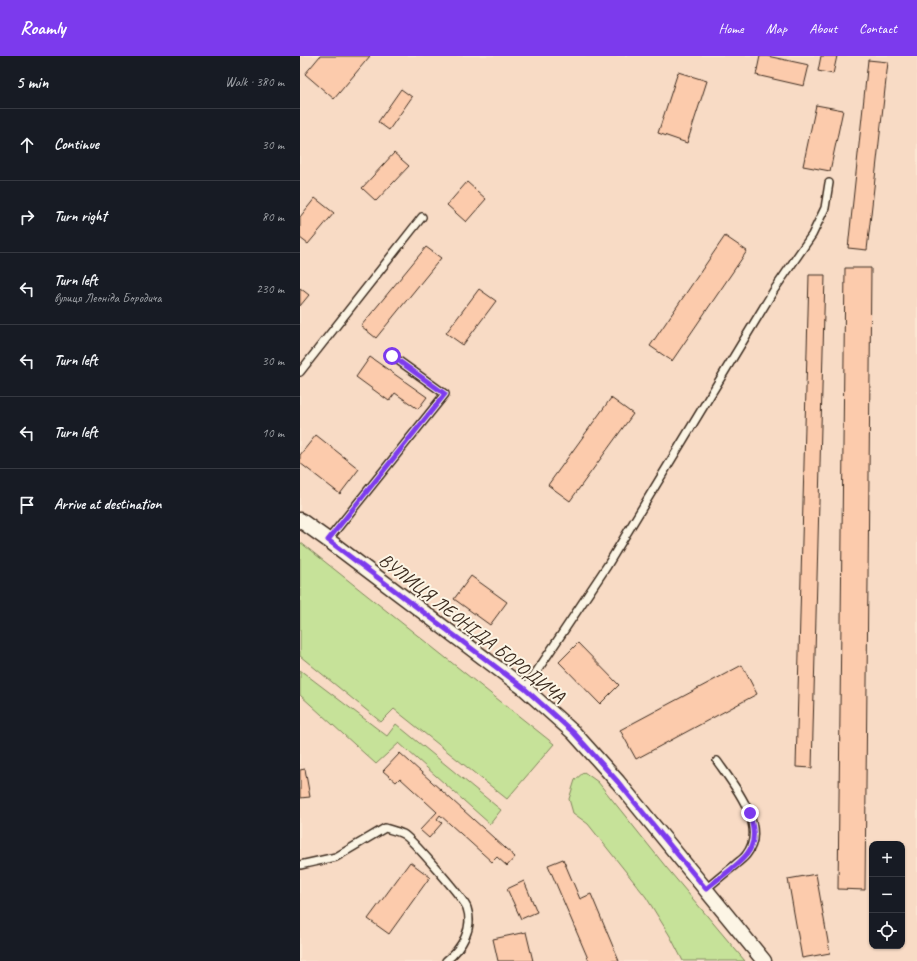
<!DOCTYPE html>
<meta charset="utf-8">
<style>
:root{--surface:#171b24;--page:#242831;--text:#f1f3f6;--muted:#9ea1a6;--line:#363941;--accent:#7c3aed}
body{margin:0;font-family:Caveat,sans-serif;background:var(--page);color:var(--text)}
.controls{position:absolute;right:12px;bottom:12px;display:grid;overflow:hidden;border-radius:8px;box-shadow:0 1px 3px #0004}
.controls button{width:36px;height:36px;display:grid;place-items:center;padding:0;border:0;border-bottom:1px solid var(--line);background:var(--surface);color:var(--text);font:20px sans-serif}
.stop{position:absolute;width:12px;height:12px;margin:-9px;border:3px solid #7c3aed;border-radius:50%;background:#fff}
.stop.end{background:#7c3aed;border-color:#fff;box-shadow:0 1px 4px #0008}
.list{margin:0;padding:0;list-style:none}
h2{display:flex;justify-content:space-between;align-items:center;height:52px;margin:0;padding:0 16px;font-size:17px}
h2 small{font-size:13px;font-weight:400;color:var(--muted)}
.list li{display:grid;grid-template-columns:26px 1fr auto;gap:12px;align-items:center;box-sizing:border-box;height:72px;padding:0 16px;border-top:1px solid var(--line)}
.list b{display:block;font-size:15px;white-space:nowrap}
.list p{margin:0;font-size:13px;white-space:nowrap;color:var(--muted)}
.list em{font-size:13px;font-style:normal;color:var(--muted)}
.icon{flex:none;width:22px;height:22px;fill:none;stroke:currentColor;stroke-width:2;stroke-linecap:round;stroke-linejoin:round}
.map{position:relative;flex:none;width:617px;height:905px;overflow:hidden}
header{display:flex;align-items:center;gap:24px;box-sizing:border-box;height:56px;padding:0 20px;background:var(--accent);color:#fff}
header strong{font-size:19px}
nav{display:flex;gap:22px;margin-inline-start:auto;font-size:14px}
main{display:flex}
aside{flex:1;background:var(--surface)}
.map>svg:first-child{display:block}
</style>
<header>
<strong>Roamly</strong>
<nav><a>Home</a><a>Map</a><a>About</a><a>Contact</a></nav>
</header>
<main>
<aside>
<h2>5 min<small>Walk · 380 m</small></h2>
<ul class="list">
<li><svg class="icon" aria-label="ahead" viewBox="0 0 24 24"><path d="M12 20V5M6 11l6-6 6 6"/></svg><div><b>Continue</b></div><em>30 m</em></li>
<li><svg class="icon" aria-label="right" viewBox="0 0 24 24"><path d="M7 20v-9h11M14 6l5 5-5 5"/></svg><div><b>Turn right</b></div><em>80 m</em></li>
<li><svg class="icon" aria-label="left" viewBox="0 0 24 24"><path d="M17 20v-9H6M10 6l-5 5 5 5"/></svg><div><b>Turn left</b><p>вулиця Леоніда Бородича</p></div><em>230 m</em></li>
<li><svg class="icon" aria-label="left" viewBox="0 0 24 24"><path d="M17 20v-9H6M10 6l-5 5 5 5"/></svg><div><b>Turn left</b></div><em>30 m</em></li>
<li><svg class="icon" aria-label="left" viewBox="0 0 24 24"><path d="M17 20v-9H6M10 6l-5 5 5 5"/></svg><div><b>Turn left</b></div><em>10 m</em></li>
<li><svg class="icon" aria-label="arrive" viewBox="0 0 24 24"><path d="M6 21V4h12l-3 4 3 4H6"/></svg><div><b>Arrive at destination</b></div></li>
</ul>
</aside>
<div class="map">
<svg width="617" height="905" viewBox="0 0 617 905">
<rect width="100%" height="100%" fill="#fce8d4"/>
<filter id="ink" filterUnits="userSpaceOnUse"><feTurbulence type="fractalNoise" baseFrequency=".025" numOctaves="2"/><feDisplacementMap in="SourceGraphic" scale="8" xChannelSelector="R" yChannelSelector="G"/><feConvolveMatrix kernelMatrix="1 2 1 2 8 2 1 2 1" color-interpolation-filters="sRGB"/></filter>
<g filter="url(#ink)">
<path fill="#f8dbc5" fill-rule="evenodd" d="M0,0H617V905H0ZM572,788H602V890H572Z"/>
<g fill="#c6e299" stroke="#80865c">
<polygon points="0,486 254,688 207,743 94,653 81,666 0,600"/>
<polygon points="0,614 87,680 96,668 201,754 190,768 99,687 76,708 0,639"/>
<polygon points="284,716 298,726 366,811 445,905 383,905 370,880 346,841 288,768 273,757 269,743 275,724"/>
</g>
<g fill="#fccbac" stroke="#3b2a1e">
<polygon points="20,0 70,0 34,43 5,18"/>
<polygon points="460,0 467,0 509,9 504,30 456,19"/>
<polygon points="521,0 537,0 533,18 518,15"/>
<polygon points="568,4 588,6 567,194 548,192"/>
<polygon points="378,16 407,25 387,87 358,77"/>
<polygon points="101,33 112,41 89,74 78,66"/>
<polygon points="516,49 543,54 530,115 503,110"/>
<polygon points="94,97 109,110 76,145 62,132"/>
<polygon points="167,126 186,143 166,166 147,149"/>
<polygon points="15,142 34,157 8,188 0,182 0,161"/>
<polygon points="425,180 447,195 372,305 350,290"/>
<polygon points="126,191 141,202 76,282 61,270"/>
<polygon points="545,212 571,212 565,834 538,833"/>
<polygon points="509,219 525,219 512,712 496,711"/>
<polygon points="0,232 9,239 0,250"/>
<polygon points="179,233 196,245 163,289 146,277"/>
<polygon points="70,301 127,341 118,353 95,337 89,345 56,321"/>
<polygon points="311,342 333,358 270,445 248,429"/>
<polygon points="16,379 59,413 40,438 0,407 0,399"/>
<polygon points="171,520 207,546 190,569 154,543"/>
<polygon points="278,587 319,629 300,648 259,606"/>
<polygon points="442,609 457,638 336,703 320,674"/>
<polygon points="100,697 215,801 207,810 197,801 192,806 140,759 137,763 142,767 129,782 120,774 137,756 100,722 96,726 83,715"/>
<polygon points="5,713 10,741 0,742 0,714"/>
<polygon points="263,803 280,843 291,838 319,905 289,905 248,809"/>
<polygon points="110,806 130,821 89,878 68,863"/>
<polygon points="516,818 530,897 502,902 488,823"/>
<polygon points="224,825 237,856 221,863 207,833"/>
<polygon points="226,876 233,905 198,905 193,883"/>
</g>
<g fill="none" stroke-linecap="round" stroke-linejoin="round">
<g stroke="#3b2a1e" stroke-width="10">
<g id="lane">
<polyline points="0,316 122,161"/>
<polyline points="28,484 145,338 92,300"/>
<polyline points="225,633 307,510 474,234 512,179 525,152 529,127"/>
<path d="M0,809L36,801L85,772C91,774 97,775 103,778C111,782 164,843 167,852C174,872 162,892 146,905"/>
<path d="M406,833C415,825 425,817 435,809C438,806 443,803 446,799C469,771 433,728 417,705"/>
</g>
</g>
<g stroke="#3b2a1e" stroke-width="17">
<polyline id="street" points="0,464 28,484 225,633 274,677 318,726 464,905"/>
</g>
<use href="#lane" stroke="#fcf5e5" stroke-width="7"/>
<use href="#street" stroke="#fcf5e5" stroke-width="14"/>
</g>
</g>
<g fill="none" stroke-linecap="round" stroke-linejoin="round" filter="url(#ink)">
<path stroke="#7c3aed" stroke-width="5" d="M92,300L145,338L28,484L225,633L274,677L318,726L406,833C417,823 447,804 451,791C456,780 452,768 450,757"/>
</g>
<g text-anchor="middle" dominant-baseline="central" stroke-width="4" stroke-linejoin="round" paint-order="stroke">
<g font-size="19" fill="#3b2a1e" stroke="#fcf5e5">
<text transform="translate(172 572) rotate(38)">ВУЛИЦЯ ЛЕОНІДА БОРОДИЧА</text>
</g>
</g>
</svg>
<div class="controls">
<button>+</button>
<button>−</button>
<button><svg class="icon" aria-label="locate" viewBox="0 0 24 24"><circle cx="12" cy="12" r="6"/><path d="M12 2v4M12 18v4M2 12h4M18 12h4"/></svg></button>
</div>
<div class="stop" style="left:92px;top:300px"></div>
<div class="stop end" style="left:450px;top:757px"></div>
</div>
</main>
